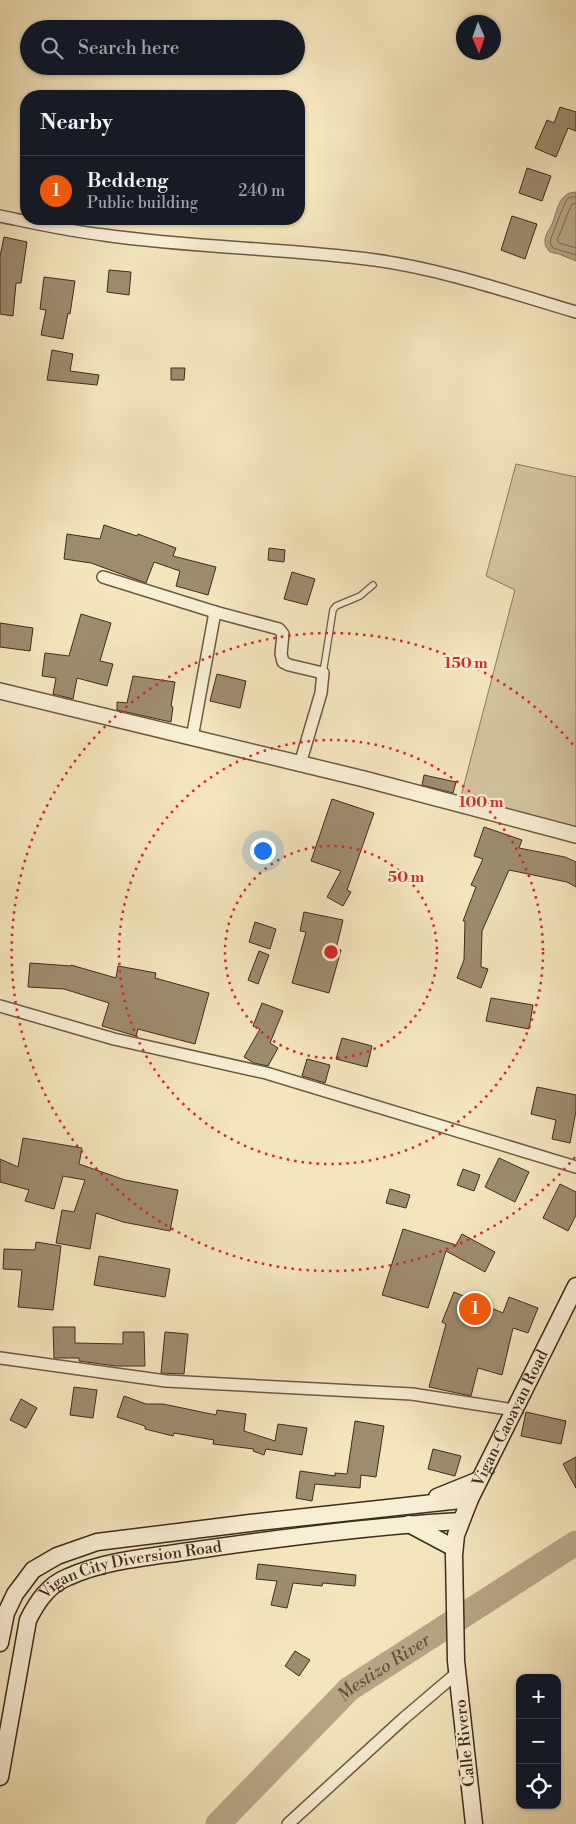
<!DOCTYPE html>
<meta charset="utf-8">
<style>
:root{--surface:#171b24;--page:#20242c;--text:#f1f3f6;--muted:#9ea1a6;--line:#363941;--accent:#ea580c}
body{margin:0;font-family:"Libre Bodoni",serif;background:var(--page);color:var(--text)}
.controls{position:absolute;right:15px;bottom:15px;display:grid;overflow:hidden;border-radius:10px;box-shadow:0 1px 4px #0004}
.controls button{width:45px;height:45px;display:grid;place-items:center;padding:0;border:0;border-bottom:1px solid var(--line);background:var(--surface);color:var(--text);font:25px sans-serif}
.compass{position:absolute;left:456px;top:15px;width:45px;height:45px;border-radius:50%;background:var(--surface);box-shadow:0 1px 4px #0004;rotate:178deg}
.you{position:absolute;left:262px;top:850px;width:18px;height:18px;margin:-12px;border:4px solid #fff;border-radius:50%;background:#1a73e8;box-shadow:0 0 0 8px #1a73e833}
.badge{display:grid;place-items:center;width:32px;height:32px;border-radius:50%;background:var(--accent);color:#fff;font-size:16px;font-weight:700}
.pin{position:absolute;translate:-50% -50%;border:2px solid #fff;box-shadow:0 1px 5px #0006}
.list{margin:0;padding:0;list-style:none}
h2{display:flex;justify-content:space-between;align-items:center;height:65px;margin:0;padding:0 20px;font-size:21px}
h2 small{font-size:16px;font-weight:400;color:var(--muted)}
.list li{display:grid;grid-template-columns:32px 1fr auto;gap:15px;align-items:center;box-sizing:border-box;height:70px;padding:0 20px;border-top:1px solid var(--line)}
.list b{display:block;font-size:19px;white-space:nowrap}
.list p{margin:0;font-size:16px;white-space:nowrap;color:var(--muted)}
.list em{font-size:16px;font-style:normal;color:var(--muted)}
.icon{flex:none;width:28px;height:28px;fill:none;stroke:currentColor;stroke-width:2;stroke-linecap:round;stroke-linejoin:round}
.map{position:relative;flex:none;width:576px;height:1824px;overflow:hidden}
.search{position:absolute;background:var(--surface);box-shadow:0 1px 4px #0004;left:20px;top:20px;width:285px;height:55px;display:flex;align-items:center;gap:12px;box-sizing:border-box;padding:0 18px;border-radius:28px;color:var(--muted);font-size:19px}
.panel{position:absolute;background:var(--surface);box-shadow:0 1px 4px #0004;left:20px;top:90px;width:285px;height:135px;border-radius:20px}
.map>svg:first-child{display:block}
</style>
<div class="map">
<svg width="576" height="1824" viewBox="0 0 576 1824">
<rect width="100%" height="100%" fill="#f4e5bd"/>
<filter id="stains"><feTurbulence type="fractalNoise" baseFrequency=".004" numOctaves="4"/><feColorMatrix values="0 0 0 0 .2 0 0 0 0 .09 0 0 0 0 .02 0 0 0 .5 -.17"/></filter>
<radialGradient id="worn" r=".72"><stop offset=".6" stop-color="#630" stop-opacity="0"/><stop offset="1" stop-color="#630" stop-opacity=".3"/></radialGradient>
<polygon fill="#d5c6a1" stroke="#8a795e" points="516,464 576,477 576,828 460,800 515,590 486,576"/>
<path fill="#b7a686" stroke="#87755b" d="M576,192V261L559,254L550,252C547,249 545,246 545,242C544,236 550,229 552,224C558,210 558,193 576,192Z"/>
<g fill="none" stroke-linecap="round" stroke-linejoin="round">
<g stroke="#7c6950" stroke-width="1">
<path d="M576,197C574,197 570,197 568,198C565,201 551,237 550,242L553,248L576,255"/>
<path d="M576,203L572,204C566,216 563,228 557,240L559,243L576,248"/>
</g>
<path stroke="#b7a686" stroke-width="25" id="s1" d="M218,1824L349,1689L576,1543"/>
</g>
<g fill="#9e8c6f" stroke="#402c1b">
<polygon points="560,107 576,112 576,131 568,128 556,157 535,148 547,120 554,123"/>
<polygon points="527,168 551,176 542,201 519,193"/>
<polygon points="512,216 537,224 525,259 501,250"/>
<polygon points="4,237 27,242 21,283 16,283 13,316 0,314 0,256"/>
<polygon points="109,270 131,272 129,295 107,292"/>
<polygon points="44,277 75,281 70,314 68,313 63,339 41,335 46,310 40,309"/>
<polygon points="52,350 73,354 70,371 99,375 97,385 47,380"/>
<polygon points="171,368 185,368 184,380 171,380"/>
<polygon points="104,525 137,536 138,534 176,548 173,556 216,567 208,595 176,586 180,571 154,562 146,583 91,563 64,559 67,534 100,539"/>
<polygon points="269,548 285,550 284,562 268,560"/>
<polygon points="292,572 315,579 307,605 284,599"/>
<polygon points="81,614 111,623 100,661 113,664 107,686 77,678 73,699 53,694 56,678 42,676 45,653 69,656"/>
<polygon points="0,623 33,628 30,651 0,647"/>
<polygon points="217,674 246,681 240,708 210,701"/>
<polygon points="133,676 175,682 171,706 173,707 171,722 117,710 117,702 127,703"/>
<polygon points="424,775 456,782 453,793 422,785"/>
<polygon points="332,799 374,813 347,890 351,892 343,906 327,897 341,871 311,861"/>
<polygon points="484,827 522,840 519,848 565,857 576,862 576,887 567,882 509,870 482,931 481,967 488,969 481,988 457,978 464,960 465,921 463,921 476,887 471,885 483,859 474,856"/>
<polygon points="304,912 343,920 336,949 341,950 329,993 292,983 306,932 300,931"/>
<polygon points="255,922 276,929 270,949 249,942"/>
<polygon points="259,951 269,955 258,984 248,980"/>
<polygon points="30,963 71,966 71,965 116,978 118,966 156,973 155,978 209,993 195,1044 138,1029 136,1036 102,1026 109,1003 64,989 28,987"/>
<polygon points="491,998 533,1005 529,1029 486,1021"/>
<polygon points="262,1003 283,1011 270,1043 278,1048 268,1066 254,1063 244,1057 260,1029 253,1026"/>
<polygon points="342,1038 372,1046 367,1067 336,1059"/>
<polygon points="307,1059 330,1065 325,1083 302,1076"/>
<polygon points="537,1087 576,1095 576,1111 570,1143 552,1139 556,1120 531,1114"/>
<polygon points="23,1138 82,1148 79,1164 125,1180 178,1190 170,1231 123,1222 96,1213 90,1249 56,1243 62,1210 74,1212 85,1180 63,1176 54,1209 25,1201 29,1190 0,1182 0,1159 18,1167"/>
<polygon points="499,1158 529,1172 515,1202 485,1187"/>
<polygon points="463,1169 480,1175 474,1191 457,1185"/>
<polygon points="560,1184 576,1192 576,1215 568,1231 543,1218"/>
<polygon points="390,1189 410,1195 406,1208 386,1203"/>
<polygon points="403,1229 456,1245 462,1234 495,1252 485,1272 446,1251 428,1308 382,1295"/>
<polygon points="36,1242 61,1246 53,1310 18,1307 22,1270 3,1269 4,1249 35,1250"/>
<polygon points="99,1256 170,1269 165,1297 94,1285"/>
<polygon points="454,1292 503,1313 509,1297 538,1308 528,1333 513,1328 502,1375 478,1368 471,1396 429,1387 446,1324 442,1322"/>
<polygon points="53,1327 75,1327 75,1343 123,1344 123,1332 144,1332 145,1366 116,1366 79,1361 79,1358 54,1358"/>
<polygon points="165,1332 188,1334 184,1374 161,1373"/>
<polygon points="74,1387 97,1390 93,1418 70,1415"/>
<polygon points="124,1396 146,1404 163,1404 216,1415 217,1410 246,1414 244,1431 275,1441 278,1424 307,1428 302,1455 266,1449 264,1455 253,1451 254,1449 213,1444 214,1440 174,1433 173,1436 145,1429 145,1426 117,1417"/>
<polygon points="21,1399 37,1408 26,1428 10,1420"/>
<polygon points="526,1412 566,1421 561,1444 521,1436"/>
<polygon points="355,1421 384,1426 376,1477 361,1475 360,1488 315,1484 312,1501 296,1498 300,1471 335,1476 335,1473 347,1474"/>
<polygon points="433,1449 461,1456 455,1476 428,1469"/>
<polygon points="576,1457 576,1488 563,1464"/>
<polygon points="258,1564 356,1575 355,1586 323,1583 322,1586 293,1583 287,1608 271,1605 277,1581 256,1579"/>
<polygon points="295,1651 310,1660 299,1676 285,1666"/>
</g>
<g fill="none" stroke-linecap="round" stroke-linejoin="round">
<g stroke="#6d5a44" stroke-width="8">
<polyline id="service" points="323,673 333,610 336,606 360,596 373,585"/>
</g>
<g stroke="#6d5a44" stroke-width="14">
<g id="minor">
<path d="M0,216C34,223 69,231 104,235C194,248 285,248 375,260C441,269 512,293 576,312"/>
<polyline points="103,577 215,612 279,629 283,634 281,654 283,662 289,665 323,673 321,693 300,764"/>
<polyline points="192,738 215,612"/>
<polyline points="0,1006 114,1039 266,1073 576,1167"/>
<polyline points="0,1358 166,1381 412,1394 514,1410"/>
<polyline points="288,1824 403,1719 457,1673"/>
</g>
</g>
<g stroke="#6d5a44" stroke-width="18">
<polyline id="tertiary" points="0,691 364,779 576,835"/>
</g>
<g stroke="#402c1b" stroke-width="19">
<g id="secondary">
<polyline points="437,1497 479,1480"/>
<polyline points="409,1524 454,1548"/>
<polyline points="0,1643 6,1613 15,1594 33,1570 57,1556 97,1542 250,1523 470,1499"/>
<path id="s2" d="M0,1777L28,1620C37,1602 48,1585 68,1577C106,1560 149,1557 190,1551C279,1538 370,1526 461,1521"/>
<path id="s3" d="M474,1824L456,1661L454,1555L456,1535L470,1499L576,1286"/>
</g>
</g>
<use href="#service" stroke="#f8eed4" stroke-width="5.5"/>
<use href="#minor" stroke="#f8eed4" stroke-width="11"/>
<use href="#tertiary" stroke="#f8eed4" stroke-width="15"/>
<use href="#secondary" stroke="#f8eed4" stroke-width="16"/>
</g>
<g fill="none" stroke="#d62828" stroke-width="2.5" stroke-dasharray="2.5 5">
<circle cx="331" cy="952" r="106"/>
<circle cx="331" cy="952" r="212"/>
<path d="M575 1157A319 319 0 1 1 575 747"/>
</g>
<g text-anchor="middle" dominant-baseline="central" stroke-width="4.5" stroke-linejoin="round" paint-order="stroke">
<g font-size="16" fill="#402c1b" stroke="#f8eed4">
<text stroke="none"><textPath href="#s3" startOffset="419">Vigan-Caoayan Road</textPath></text>
<text stroke="none"><textPath href="#s2" startOffset="282">Vigan City Diversion Road</textPath></text>
<text transform="translate(465 1743) rotate(-96)">Calle Rivero</text>
</g>
<g font-size="18" font-style="italic" fill="#64513b" stroke="#f8eed4">
<text stroke="none"><textPath href="#s1" startOffset="229">Mestizo River</textPath></text>
</g>
</g>
<circle cx="331" cy="952" r="8" fill="#d62828" stroke="#f8eed4" stroke-width="2.5"/>
<g font-size="15" text-anchor="middle" font-weight="bold" fill="#d62828" stroke="#f8eed4" stroke-width="4.5" stroke-linejoin="round" paint-order="stroke">
<text x="466" y="668">150 m</text>
<text x="481" y="807">100 m</text>
<text x="406" y="882">50 m</text>
</g>
<rect width="100%" height="100%" filter="url(#stains)"/>
<rect width="100%" height="100%" fill="url(#worn)"/>
</svg>
<div class="controls">
<button>+</button>
<button>−</button>
<button><svg class="icon" aria-label="locate" viewBox="0 0 24 24"><circle cx="12" cy="12" r="6"/><path d="M12 2v4M12 18v4M2 12h4M18 12h4"/></svg></button>
</div>
<svg class="compass" viewBox="-18 -18 36 36"><path d="M0-13l5 13h-10z" fill="#e53935"/><path d="M0 13l5-13h-10z" fill="#9ea1a6"/></svg>
<div class="you"></div>
<div class="pin badge" style="left:475px;top:1309px">1</div>
<div class="search"><svg class="icon" aria-label="search" viewBox="0 0 24 24"><circle cx="10" cy="10" r="6"/><path d="M15 15l6 6"/></svg>Search here</div>
<section class="panel">
<h2>Nearby<small></small></h2>
<ul class="list">
<li><span class="badge">1</span><div><b>Beddeng</b><p>Public building</p></div><em>240 m</em></li>
</ul>
</section>
</div>
